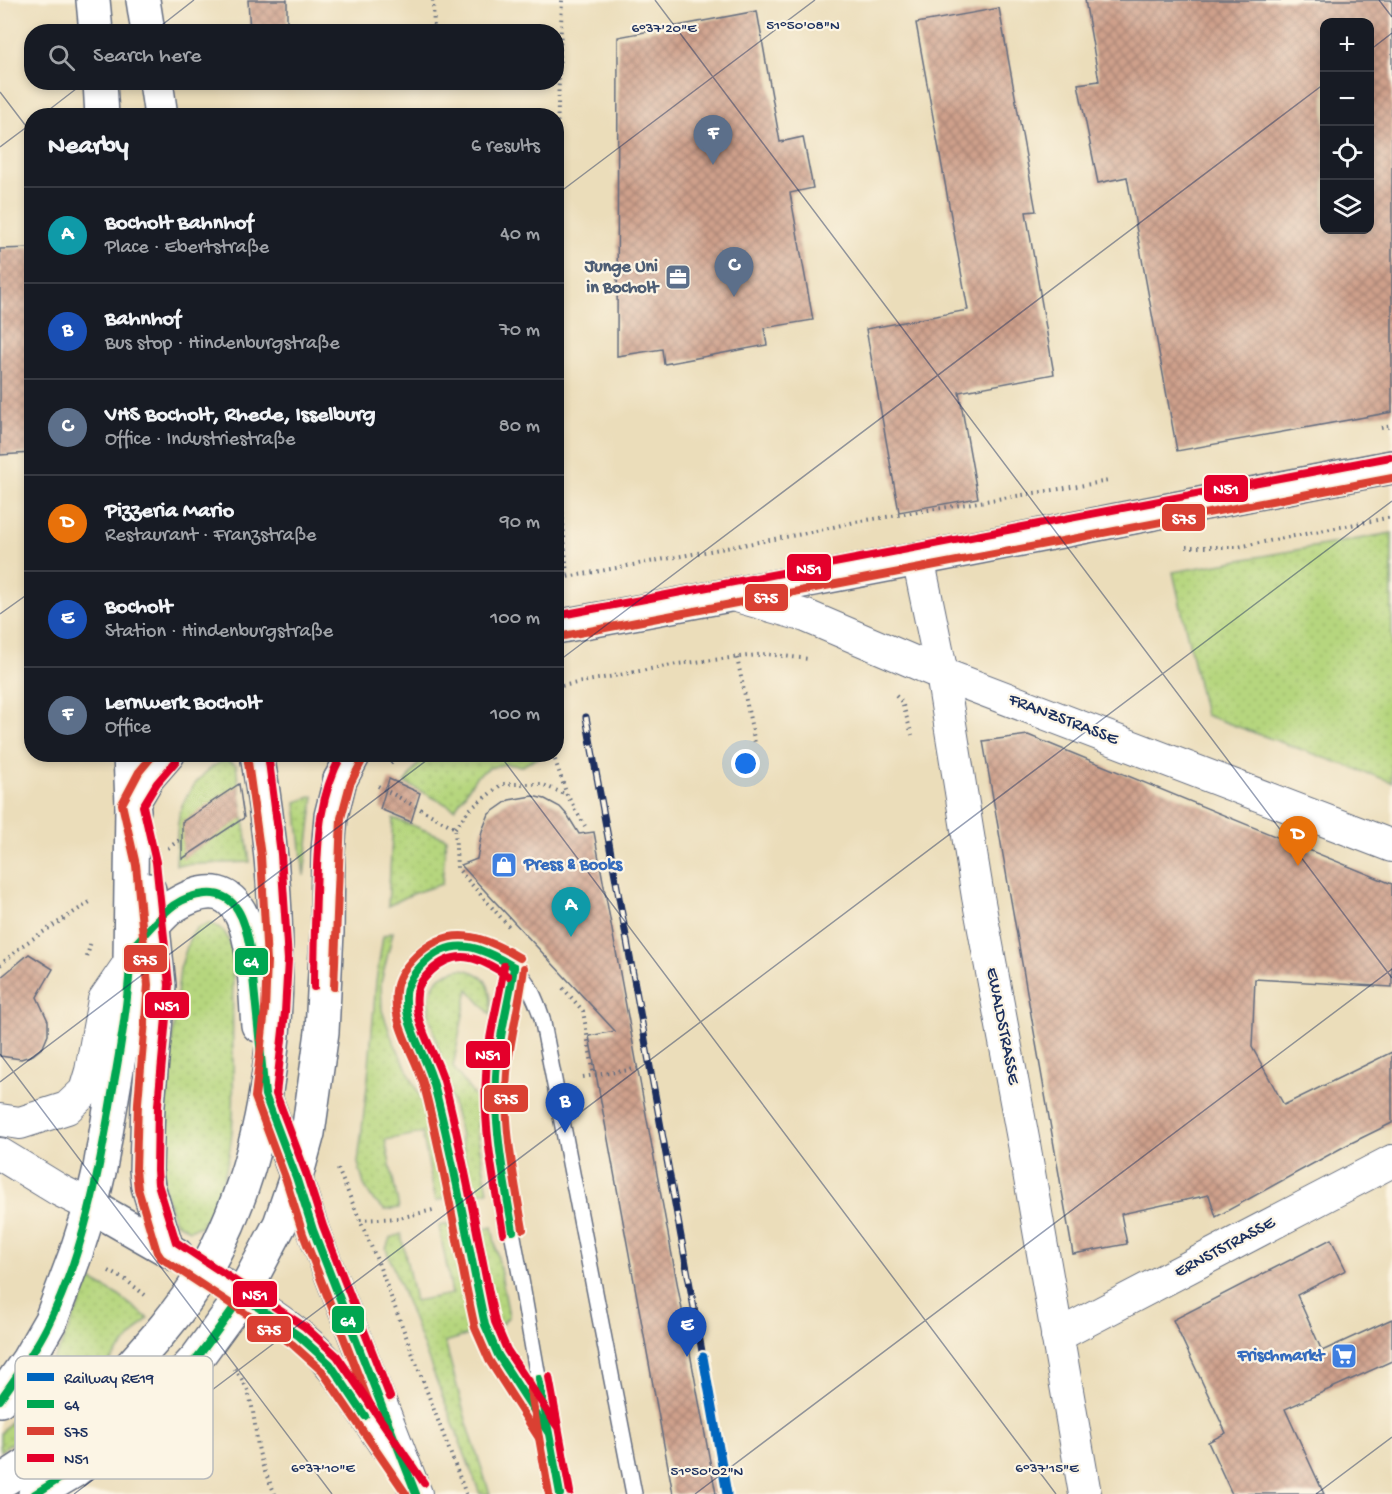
<!DOCTYPE html>
<meta charset="utf-8">
<style>
:root{--surface:#171b24;--page:#242831;--text:#f1f3f6;--muted:#9ea1a6;--line:#363941;--accent:#d93025}
body{margin:0;font-family:"Gochi Hand",sans-serif;background:var(--page);color:var(--text)}
.controls{position:absolute;right:18px;top:18px;display:grid;overflow:hidden;border-radius:12px;box-shadow:0 3px 9px #0003}
.controls button{width:54px;height:54px;display:grid;place-items:center;padding:0;border:0;border-bottom:2px solid var(--line);background:var(--surface);color:var(--text);font:30px sans-serif}
.you{position:absolute;left:746px;top:764px;width:21px;height:21px;margin:-15px;border:4px solid #fff;border-radius:50%;background:#1a73e8;box-shadow:0 0 0 9px #1a73e833}
.badge{display:grid;place-items:center;width:39px;height:39px;border-radius:50%;background:var(--accent);color:#fff;font-size:20px;font-weight:700}
.pin{position:absolute;translate:-50% -50px;filter:drop-shadow(0 2px 3px #0008)}
.pin::after{content:'';position:absolute;top:32px;width:21px;height:18px;background:inherit;clip-path:polygon(0 0,100% 0,50% 100%)}
.list{margin:0;padding:0;list-style:none}
h2{display:flex;justify-content:space-between;align-items:center;height:78px;margin:0;padding:0 24px;font-size:26px}
h2 small{font-size:20px;font-weight:400;color:var(--muted)}
.list li{display:grid;grid-template-columns:39px 1fr auto;gap:18px;align-items:center;box-sizing:border-box;height:96px;padding:0 24px;border-top:2px solid var(--line)}
.list b{display:block;font-size:22px;white-space:nowrap}
.list p{margin:0;font-size:20px;white-space:nowrap;color:var(--muted)}
.list em{font-size:20px;font-style:normal;color:var(--muted)}
.icon{flex:none;width:33px;height:33px;fill:none;stroke:currentColor;stroke-width:2;stroke-linecap:round;stroke-linejoin:round}
.map{position:relative;flex:none;width:1392px;height:1494px;overflow:hidden}
.search{position:absolute;background:var(--surface);box-shadow:0 3px 9px #0003;left:24px;top:24px;width:540px;height:66px;display:flex;align-items:center;gap:15px;box-sizing:border-box;padding:0 21px;border-radius:24px;color:var(--muted);font-size:22px}
.panel{position:absolute;background:var(--surface);box-shadow:0 3px 9px #0003;left:24px;top:108px;width:540px;height:654px;border-radius:24px}
.map>svg:first-child{display:block}
</style>
<div class="map">
<svg width="1392" height="1494" viewBox="0 0 1392 1494">
<defs>
<pattern id="grass-dots" width="8" height="8" patternUnits="userSpaceOnUse" patternTransform="scale(1.5)"><rect width="8" height="8" fill="#b6d67e"/><path d="M2 2h.1M6 6h.1" fill="none" stroke="#9cb86f" stroke-width="1.8" stroke-linecap="round"/></pattern>
<pattern id="building-cross-hatch" width="8" height="8" patternUnits="userSpaceOnUse" patternTransform="scale(1.5)"><rect width="8" height="8" fill="#cfa08b"/><path d="M0 0l8 8M0 8l8-8" fill="none" stroke="#a78375"/></pattern>
</defs>
<rect width="100%" height="100%" fill="#fcf5e5"/>
<filter id="ink" filterUnits="userSpaceOnUse"><feTurbulence type="fractalNoise" baseFrequency=".0167" numOctaves="2"/><feDisplacementMap in="SourceGraphic" scale="12" xChannelSelector="R" yChannelSelector="G"/><feConvolveMatrix kernelMatrix="1 2 1 2 8 2 1 2 1" color-interpolation-filters="sRGB"/></filter>
<filter id="wash" filterUnits="userSpaceOnUse"><feTurbulence type="fractalNoise" baseFrequency=".008" numOctaves="4" result="noise"/><feDisplacementMap in="SourceGraphic" scale="24" xChannelSelector="R" yChannelSelector="G"/><feGaussianBlur stdDeviation="1.35" result="paint"/><feColorMatrix in="noise" values="0 0 0 0 0 0 0 0 0 0 0 0 0 0 0 0 0 1.4 0 .05"/><feComposite in="paint" operator="in"/></filter>
<g filter="url(#wash)">
<rect width="100%" height="100%" fill="#ebddba"/>
<g fill="url(#grass-dots)" stroke="#68826e" stroke-width="1.5">
<polygon points="1392,533 1392,782 1205,715 1173,572"/>
<polygon points="539,755 539,757 522,766 505,764 489,768 476,777 455,809 405,783 424,755"/>
<path d="M226,760L236,765L250,862L176,865C177,850 176,827 180,812C186,792 206,766 226,760Z"/>
<polygon points="314,796 304,876 296,802"/>
<polygon points="393,818 446,838 442,884 414,893 388,906"/>
<path d="M209,923C227,929 228,937 233,955C233,989 232,1023 233,1057C234,1118 236,1174 201,1226L189,1230L175,1222L161,1179V1146L177,995L180,969L190,937L197,928Z"/>
<polygon points="393,932 381,983 382,1010 391,1036 426,1109 447,1198 436,1201 422,1133 385,1140 399,1208 385,1210 374,1201 364,1185 358,1163 368,1078 376,982 383,936"/>
<path d="M462,969C491,974 491,990 491,1015L468,989L453,1067L478,1101L477,1133L488,1191L471,1194L460,1132L429,1013C429,987 434,973 462,969Z"/>
<polygon points="448,1224 452,1228 472,1334 445,1342 466,1420 490,1494 480,1494 386,1249 390,1238 401,1234 415,1301 452,1294 439,1226"/>
<polygon points="492,1227 509,1316 502,1324 493,1320 491,1313 474,1232"/>
<polygon points="91,1280 119,1296 148,1318 99,1373 52,1415 0,1451 0,1434 22,1407 60,1348"/>
</g>
<g id="blocks">
<g fill="url(#building-cross-hatch)" fill-rule="evenodd">
<polygon points="248,0 287,0 287,32 250,32"/>
<path d="M1085,0H1392V412L1177,451L1127,177L1098,183L1078,84L1099,81ZM1324,22H1370V230H1324Z"/>
<polygon points="999,8 1036,211 1026,212 1054,374 959,392 978,498 899,512 866,329 968,310 916,23"/>
<polygon points="757,11 780,142 803,137 813,188 790,193 813,320 764,328 767,345 664,364 662,349 617,356 618,37"/>
<polygon points="32,248 32,453 0,455 0,249"/>
<polygon points="1028,735 1392,884 1392,987 1255,979 1252,1047 1284,1105 1392,1052 1392,1123 1345,1146 1216,1217 1209,1195 1121,1214 1127,1244 1073,1254 983,741"/>
<polygon points="389,779 420,793 411,822 380,809"/>
<polygon points="239,784 244,818 182,859 182,822"/>
<polygon points="532,796 545,799 560,807 568,816 579,834 594,832 716,1494 673,1494 589,1036 615,1031 461,865 477,859 482,831 489,814 509,800"/>
<polygon points="29,954 53,969 37,997 48,1021 48,1035 43,1047 33,1055 21,1059 0,1056 0,978"/>
<polygon points="1331,1239 1346,1270 1297,1295 1322,1351 1392,1319 1392,1361 1285,1409 1324,1494 1232,1494 1208,1442 1226,1433 1173,1320"/>
</g>
</g>
</g>
<g filter="url(#ink)">
<use href="#blocks" fill-opacity="0" stroke="#646c7e" stroke-width="1.5"/>
<g fill="none" stroke-linecap="round" stroke-linejoin="round">
<g stroke="#646c7e" stroke-width="18">
<g id="service">
<path d="M514,967C510,1008 496,1048 496,1089C495,1150 509,1214 520,1274C533,1348 545,1421 560,1494"/>
<path d="M548,1432L498,1355L485,1325C473,1270 461,1215 450,1160C444,1134 441,1106 433,1080C425,1055 399,1016 407,989C413,967 440,943 464,945C481,946 501,956 513,967C528,980 536,1000 542,1018L634,1494"/>
</g>
</g>
<g stroke="#646c7e" stroke-width="34">
<g id="minor">
<polyline points="918,558 942,674 978,897 1024,1144 1085,1494"/>
<polyline points="733,595 806,616 942,674 1392,846"/>
<polyline points="265,1095 296,1177 313,1230 416,1494"/>
<polyline points="0,1120 20,1123 67,1108 85,1091 91,1071 104,1000 130,962"/>
<polyline points="0,1154 59,1190 91,1206"/>
<path d="M204,1272C244,1297 300,1329 330,1365C350,1389 367,1419 385,1445"/>
<polyline points="1057,1336 1392,1161"/>
</g>
</g>
<g stroke="#646c7e" stroke-width="36">
<g id="tertiary">
<path d="M556,627C836,577 1113,520 1392,467"/>
<polyline points="340,780 354,754"/>
</g>
</g>
<g stroke="#646c7e" stroke-width="36">
<g id="secondary">
<polyline points="93,0 96,32"/>
<polyline points="143,0 148,32"/>
<polyline points="100,82 102,116"/>
<polyline points="156,82 161,116"/>
<polyline points="134,810 132,804 148,777 168,754"/>
<polyline points="149,890 159,985 148,1104 146,1170 148,1186 167,1249"/>
<path d="M142,937C153,927 163,912 175,905C259,854 253,975 258,1025"/>
<polyline points="91,1206 177,1255"/>
<polyline points="0,1400 28,1360 51,1320 76,1253 91,1206 100,1168 126,1016 130,962 132,804 130,754"/>
<path d="M0,1482C13,1474 26,1466 38,1457C67,1434 94,1406 120,1378C150,1345 181,1311 204,1272C292,1119 286,923 257,754"/>
<polyline points="35,1494 74,1471 118,1437 171,1386 196,1359 242,1296 280,1224 296,1177 308,1133 322,1032 327,932 328,852 331,816 340,780"/>
</g>
</g>
<g stroke="#646c7e" stroke-width="4" stroke-dasharray="1.5 4.5" stroke-linecap="butt">
<polyline points="433,0 434,32"/>
<polyline points="556,158 562,0"/>
<polyline points="1381,428 1392,426"/>
<polyline points="556,429 567,577"/>
<polyline points="1186,547 1238,547 1392,517"/>
<polyline points="556,579 802,534 855,522 1109,481"/>
<polyline points="737,658 755,743"/>
<polyline points="556,687 677,664 766,654 809,659"/>
<polyline points="896,696 902,702 912,735"/>
<polyline points="553,754 567,795 585,826"/>
<polyline points="391,764 397,754"/>
<polyline points="378,786 455,828 457,868 511,929"/>
<polyline points="455,828 469,810 502,784 541,784 567,795"/>
<polyline points="168,848 181,839"/>
<polyline points="87,957 91,941"/>
<polyline points="0,965 23,945 93,900"/>
<polyline points="563,988 583,1011 594,1075"/>
<polyline points="583,1077 642,1068"/>
<polyline points="338,1169 377,1260 466,1494"/>
<polyline points="360,1220 399,1218 433,1210"/>
<polyline points="109,1271 126,1280 145,1295"/>
<path d="M234,1369C258,1394 252,1431 262,1463C265,1474 271,1484 275,1494"/>
</g>
<use href="#service" stroke="#fff" stroke-width="15"/>
<use href="#minor" stroke="#fff" stroke-width="32"/>
<use href="#tertiary" stroke="#fff" stroke-width="33"/>
<use href="#secondary" stroke="#fff" stroke-width="33"/>
<g stroke="#1b2f5e" stroke-width="7">
<polyline id="rail" points="586,717 703,1357"/>
</g>
<use href="#rail" stroke="#fcf5e5" stroke-width="4.5" stroke-dasharray="14" stroke-linecap="butt"/>
<g stroke="#fcf5e5" stroke-width="12">
<g id="bus-1">
<path d="M131,949C145,934 158,917 174,905C183,899 194,895 205,894C237,891 245,921 250,948L265,1095L296,1177L313,1230L416,1494"/>
<path d="M514,967C483,948 454,934 424,963C416,971 407,982 406,994C404,1027 426,1054 434,1085C455,1164 468,1245 485,1325L498,1355L548,1432"/>
<path d="M513,1231C504,1180 494,1128 496,1076C498,1039 509,1003 514,967"/>
<polyline points="242,1296 299,1336 330,1364 365,1416"/>
<polyline points="539,1379 560,1494"/>
<path d="M0,1400C17,1376 34,1353 47,1327C83,1255 99,1173 112,1094C121,1046 129,998 131,949"/>
<path d="M35,1494C95,1458 151,1413 196,1359C212,1339 227,1317 242,1296"/>
</g>
</g>
<g stroke="#fcf5e5" stroke-width="12">
<g id="bus-2">
<polyline points="558,637 1392,478"/>
<polyline points="154,754 139,772 122,804 136,865 148,985 138,1103 136,1170 138,1189 157,1252 161,1258 292,1344 322,1371 406,1494"/>
<polyline points="247,755 261,856 267,961 265,1010 255,1097 286,1180 303,1234 370,1405"/>
<path d="M520,958C484,936 450,923 416,956C407,965 397,977 396,991C392,1026 415,1054 424,1086C445,1166 457,1248 475,1328L489,1360L539,1438"/>
<polyline points="334,987 341,818 350,784 363,759"/>
<path d="M523,1229C514,1178 503,1125 507,1073C510,1038 520,1003 524,968"/>
<polyline points="529,1381 549,1494"/>
</g>
</g>
<g stroke="#fcf5e5" stroke-width="12">
<g id="bus-3">
<polyline points="556,616 1390,457"/>
<polyline points="268,754 281,854 288,960 285,1012 276,1094 306,1173 323,1226 390,1397"/>
<polyline points="176,761 157,783 143,806 156,862 169,985 158,1105 157,1170 158,1184 176,1242 305,1327 337,1356 424,1483"/>
<path d="M508,976C482,959 457,946 431,971C425,977 417,985 417,994C413,1024 436,1053 444,1081C465,1160 478,1242 495,1322L507,1350L557,1426"/>
<path d="M314,987C314,956 315,925 316,894C318,843 317,800 342,754"/>
<path d="M503,1233C494,1181 483,1129 486,1076C487,1039 499,1002 504,966"/>
<polyline points="549,1377 570,1492"/>
</g>
</g>
<use href="#bus-1" stroke="#00a651" stroke-width="8"/>
<use href="#bus-2" stroke="#da4033" stroke-width="8"/>
<use href="#bus-3" stroke="#e4002b" stroke-width="8"/>
<g stroke="#fcf5e5" stroke-width="14">
<polyline id="rail-1" points="703,1357 727,1494"/>
</g>
<use href="#rail-1" stroke="#0065bd" stroke-width="9"/>
</g>
</g>
<path fill="none" stroke="#1b2f5e" stroke-width="1.5" stroke-opacity="0.45" d="M655,0L1392,978M1379,0L1392,17M153,32L194,0M1370,50L1392,33M0,92L32,134M41,116L85,82M0,147L32,123M556,195L815,0M0,614L32,591M556,663L1324,84M499,754L1056,1494M0,1054L332,1494M0,1082L435,754M74,1494L1392,501M695,1494L1392,969M1316,1494L1392,1437"/>
<defs>
<g id="office-square" transform="scale(1.35)"><rect x="-9" y="-9" width="18" height="18" rx="4" fill="#5c6f8a" stroke="#fcf5e5"/><path d="M-6-3h4V-5.5h4V-3h4V5H-6ZM-1-4.5V-3h2v-1.5ZM-6 0V1H6V0Z" fill="#fff"/></g>
<g id="shop-square" transform="scale(1.35)"><rect x="-9" y="-9" width="18" height="18" rx="4" fill="#3f7fe0" stroke="#fcf5e5"/><path d="M-5-2.5h2.3a2.7 3.5 0 0 1 5.4 0H5L5.5 6h-11ZM-1.5-2.5h3a1.5 2.3 0 0 0-3 0Z" fill="#fff"/></g>
<g id="supermarket-square" transform="scale(1.35)"><rect x="-9" y="-9" width="18" height="18" rx="4" fill="#3f7fe0" stroke="#fcf5e5"/><path d="M-6-5.5h2.5l.6 2H6L4.5 2H-2.5L-4.4-4H-6ZM-1.5 3.2a1.3 1.3 0 1 0 .1 0ZM3 3.2a1.3 1.3 0 1 0 .1 0Z" fill="#fff"/></g>
</defs>
<g fill-rule="evenodd">
<use href="#office-square" x="678" y="277"/>
<use href="#shop-square" x="504" y="865"/>
<use href="#supermarket-square" x="1344" y="1356"/>
</g>
<g text-anchor="middle" dominant-baseline="central" stroke-width="4.5" stroke-linejoin="round" paint-order="stroke">
<g font-size="18" font-weight="bold" fill="#4e5e75" stroke="#fcf5e5" text-anchor="end">
<text x="658" y="267">Junge Uni<tspan x="658" dy="21">in Bocholt</tspan></text>
</g>
<g font-size="18" fill="#1b2f5e" stroke="#fcf5e5">
<text transform="translate(1063 720) rotate(21)">FRANZSTRASSE</text>
<text transform="translate(1002 1026) rotate(79)">EWALDSTRASSE</text>
<text transform="translate(1225 1248) rotate(-28)">ERNSTSTRASSE</text>
</g>
<g font-size="18" font-weight="bold" fill="#366cbe" stroke="#fcf5e5" text-anchor="start">
<text x="524" y="865">Press &amp; Books</text>
<text x="1324" y="1356" text-anchor="end">Frischmarkt</text>
</g>
</g>
<rect x="15" y="1356" width="198" height="123" rx="9" fill="#fcf5e5" stroke="#b8babc" stroke-width="1.5"/>
<rect x="27" y="1373" width="27" height="8" fill="#0065bd"/>
<rect x="27" y="1400" width="27" height="8" fill="#00a651"/>
<rect x="27" y="1427" width="27" height="8" fill="#da4033"/>
<rect x="27" y="1454" width="27" height="8" fill="#e4002b"/>
<g font-size="16" fill="#1b2f5e">
<text x="64" y="1383">Railway RE19</text>
<text x="64" y="1410">64</text>
<text x="64" y="1437">S75</text>
<text x="64" y="1464">N51</text>
</g>
<g font-size="15" text-anchor="middle" fill="#1b2f5e" stroke="#fcf5e5" stroke-width="4.5" stroke-linejoin="round" paint-order="stroke">
<text x="803" y="29">51°50'08"N</text>
<text x="664" y="32">6°37'20"E</text>
<text x="323" y="1472">6°37'10"E</text>
<text x="1047" y="1472">6°37'15"E</text>
<text x="707" y="1475">51°50'02"N</text>
</g>
<g stroke="#fcf5e5" stroke-width="2">
<rect x="1203" y="474" width="46" height="29" rx="6" fill="#e4002b"/>
<rect x="1161" y="503" width="45" height="29" rx="6" fill="#da4033"/>
<rect x="786" y="553" width="46" height="29" rx="6" fill="#e4002b"/>
<rect x="744" y="583" width="45" height="29" rx="6" fill="#da4033"/>
<rect x="123" y="944" width="45" height="29" rx="6" fill="#da4033"/>
<rect x="234" y="947" width="35" height="29" rx="6" fill="#00a651"/>
<rect x="144" y="991" width="46" height="28" rx="6" fill="#e4002b"/>
<rect x="465" y="1040" width="46" height="29" rx="6" fill="#e4002b"/>
<rect x="483" y="1084" width="46" height="29" rx="6" fill="#da4033"/>
<rect x="232" y="1280" width="46" height="28" rx="6" fill="#e4002b"/>
<rect x="331" y="1305" width="34" height="29" rx="6" fill="#00a651"/>
<rect x="246" y="1315" width="46" height="28" rx="6" fill="#da4033"/>
</g>
<g font-size="16" text-anchor="middle" font-weight="bold" fill="#fff">
<text x="1226" y="494">N51</text>
<text x="1184" y="524">S75</text>
<text x="809" y="574">N51</text>
<text x="766" y="603">S75</text>
<text x="145" y="965">S75</text>
<text x="251" y="967">64</text>
<text x="167" y="1011">N51</text>
<text x="488" y="1060">N51</text>
<text x="506" y="1104">S75</text>
<text x="255" y="1300">N51</text>
<text x="348" y="1326">64</text>
<text x="269" y="1335">S75</text>
</g>
</svg>
<div class="controls">
<button>+</button>
<button>−</button>
<button><svg class="icon" aria-label="locate" viewBox="0 0 24 24"><circle cx="12" cy="12" r="6"/><path d="M12 2v4M12 18v4M2 12h4M18 12h4"/></svg></button>
<button><svg class="icon" aria-label="layers" viewBox="0 0 24 24"><path d="M12 4l9 5-9 5-9-5zM3 14l9 5 9-5"/></svg></button>
</div>
<div class="you"></div>
<div class="pin badge" style="left:571px;top:937px;background:#0f9aa8">A</div>
<div class="pin badge" style="left:565px;top:1133px;background:#1a4fb4">B</div>
<div class="pin badge" style="left:734px;top:297px;background:#5c6f8a">C</div>
<div class="pin badge" style="left:1298px;top:866px;background:#e8710a">D</div>
<div class="pin badge" style="left:687px;top:1357px;background:#1a4fb4">E</div>
<div class="pin badge" style="left:713px;top:165px;background:#5c6f8a">F</div>
<div class="search"><svg class="icon" aria-label="search" viewBox="0 0 24 24"><circle cx="10" cy="10" r="6"/><path d="M15 15l6 6"/></svg>Search here</div>
<section class="panel">
<h2>Nearby<small>6 results</small></h2>
<ul class="list">
<li><span class="badge" style="background:#0f9aa8">A</span><div><b>Bocholt Bahnhof</b><p>Place · Ebertstraße</p></div><em>40 m</em></li>
<li><span class="badge" style="background:#1a4fb4">B</span><div><b>Bahnhof</b><p>Bus stop · Hindenburgstraße</p></div><em>70 m</em></li>
<li><span class="badge" style="background:#5c6f8a">C</span><div><b>VHS Bocholt, Rhede, Isselburg</b><p>Office · Industriestraße</p></div><em>80 m</em></li>
<li><span class="badge" style="background:#e8710a">D</span><div><b>Pizzeria Mario</b><p>Restaurant · Franzstraße</p></div><em>90 m</em></li>
<li><span class="badge" style="background:#1a4fb4">E</span><div><b>Bocholt</b><p>Station · Hindenburgstraße</p></div><em>100 m</em></li>
<li><span class="badge" style="background:#5c6f8a">F</span><div><b>Lernwerk Bocholt</b><p>Office</p></div><em>100 m</em></li>
</ul>
</section>
</div>
